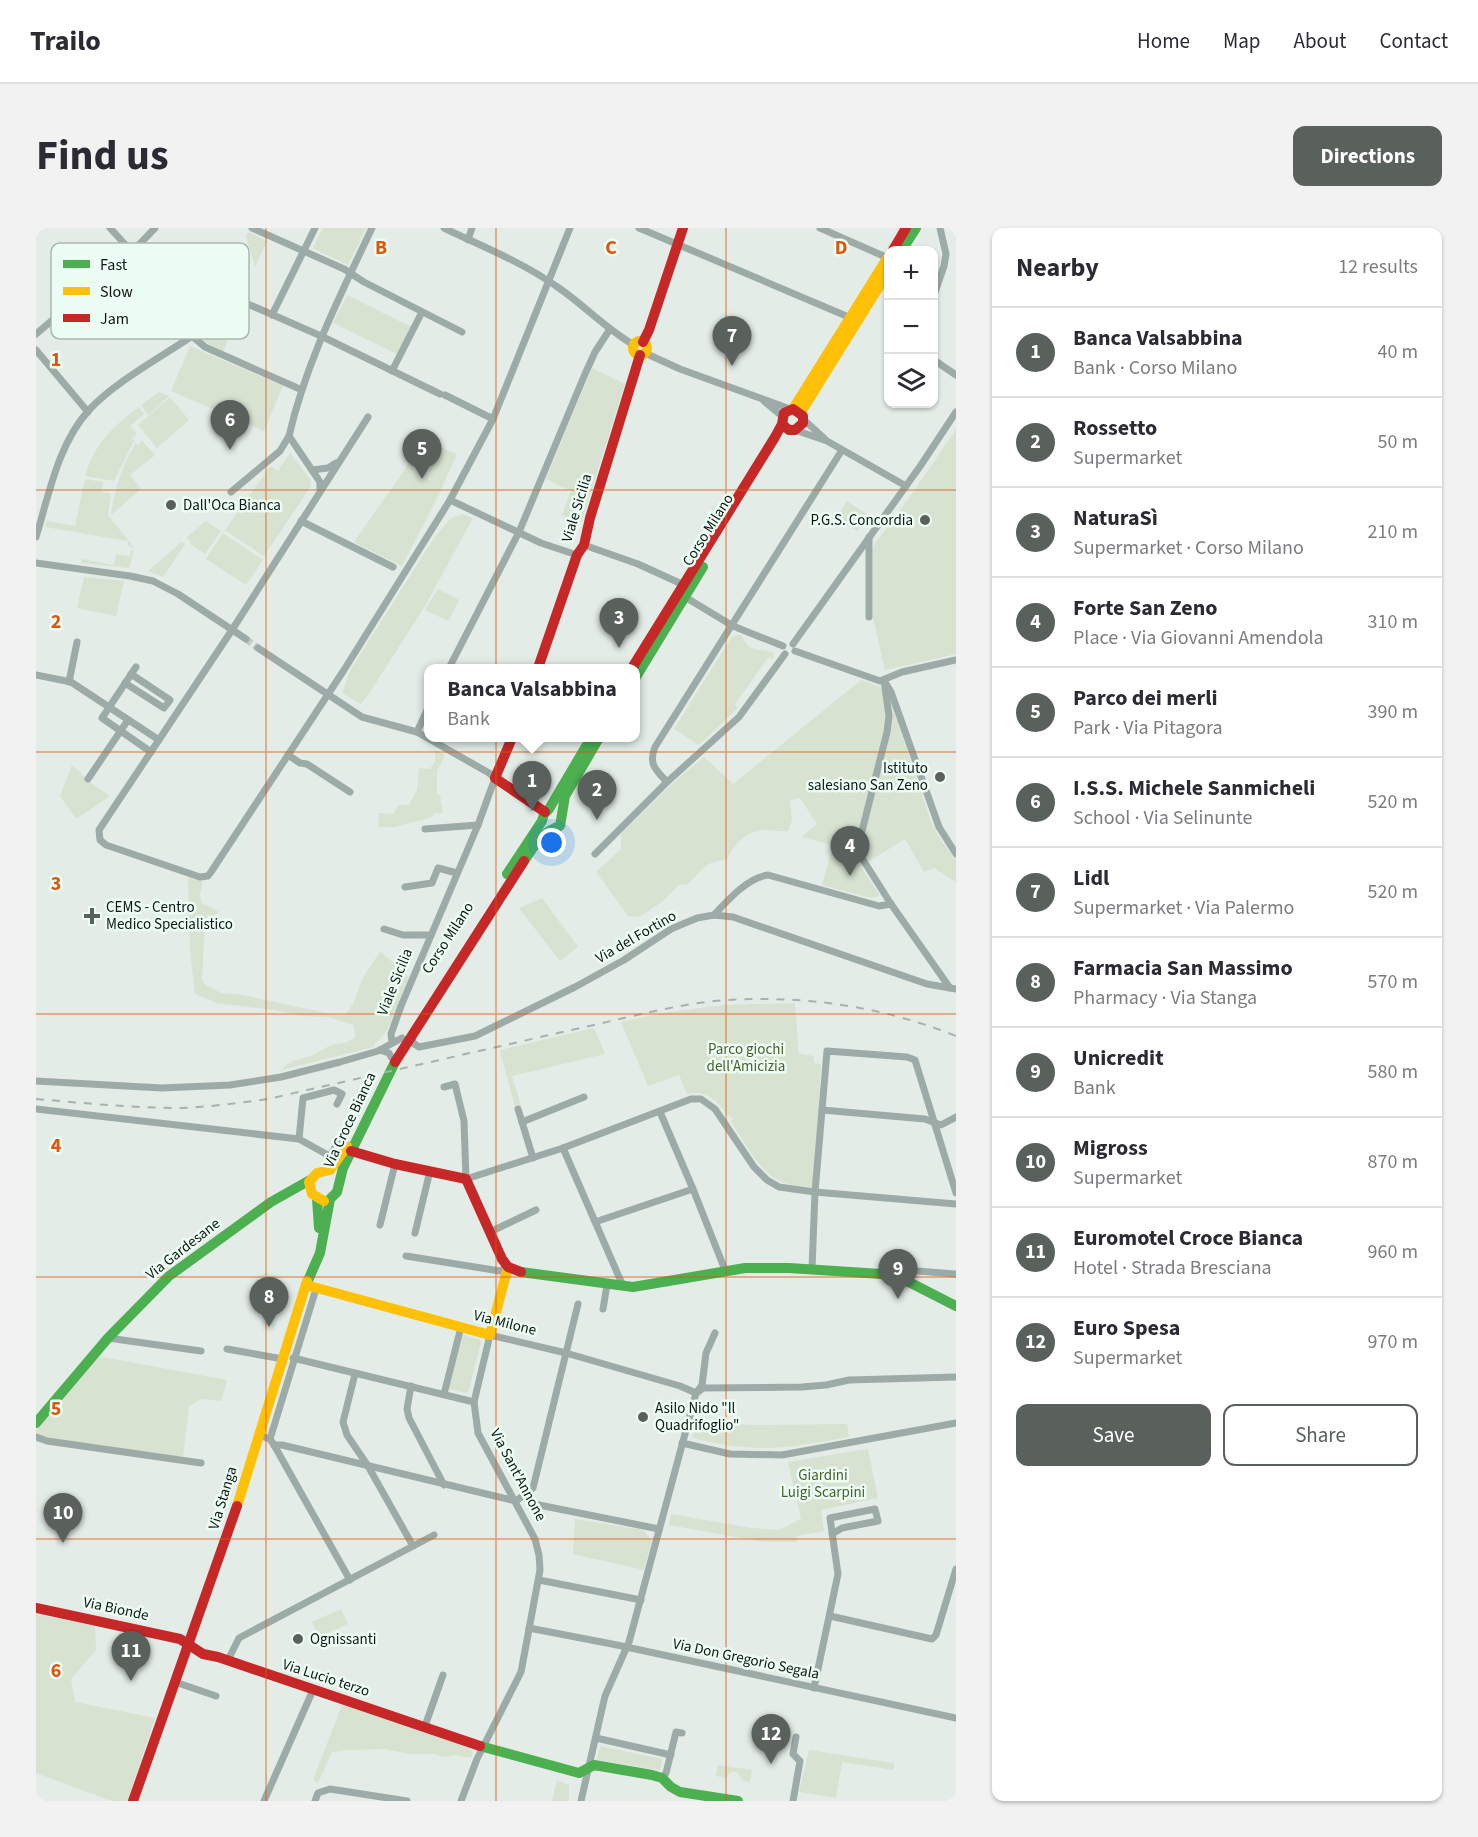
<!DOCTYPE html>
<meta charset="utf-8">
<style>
:root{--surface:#fff;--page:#f2f2f3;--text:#2b2b33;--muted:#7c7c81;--line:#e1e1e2;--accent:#5a615d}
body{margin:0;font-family:"Source Sans 3",sans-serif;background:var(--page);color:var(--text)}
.controls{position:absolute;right:18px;top:18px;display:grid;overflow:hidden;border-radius:12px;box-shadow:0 2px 4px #0004}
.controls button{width:54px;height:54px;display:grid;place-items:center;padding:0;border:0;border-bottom:2px solid var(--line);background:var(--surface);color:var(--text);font:30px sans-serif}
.you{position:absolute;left:516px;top:615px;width:21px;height:21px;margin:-15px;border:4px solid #fff;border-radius:50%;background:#1a73e8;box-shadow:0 0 0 9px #1a73e833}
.badge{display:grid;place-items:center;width:39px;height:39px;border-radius:50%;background:var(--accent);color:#fff;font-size:20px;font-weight:700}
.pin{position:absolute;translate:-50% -50px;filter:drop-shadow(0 2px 3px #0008)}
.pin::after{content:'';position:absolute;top:32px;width:21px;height:18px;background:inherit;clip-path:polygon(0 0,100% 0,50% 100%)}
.popup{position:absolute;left:388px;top:436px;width:216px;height:78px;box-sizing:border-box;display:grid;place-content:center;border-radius:12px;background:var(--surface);filter:drop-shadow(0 2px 4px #0005);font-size:20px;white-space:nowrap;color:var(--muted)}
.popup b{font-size:22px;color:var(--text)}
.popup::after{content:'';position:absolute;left:50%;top:100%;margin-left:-12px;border:12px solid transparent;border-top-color:var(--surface)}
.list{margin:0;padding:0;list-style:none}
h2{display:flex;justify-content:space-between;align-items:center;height:78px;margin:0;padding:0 24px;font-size:26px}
h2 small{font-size:20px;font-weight:400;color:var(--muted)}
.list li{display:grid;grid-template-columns:39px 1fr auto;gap:18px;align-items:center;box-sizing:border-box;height:90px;padding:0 24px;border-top:2px solid var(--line)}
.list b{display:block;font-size:22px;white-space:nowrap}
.list p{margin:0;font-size:20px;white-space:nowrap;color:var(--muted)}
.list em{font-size:20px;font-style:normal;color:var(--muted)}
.actions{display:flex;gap:12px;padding:18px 24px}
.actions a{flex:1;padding:14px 0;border:2px solid var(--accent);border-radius:12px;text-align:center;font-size:21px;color:var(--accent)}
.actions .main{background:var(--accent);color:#fff}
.icon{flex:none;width:33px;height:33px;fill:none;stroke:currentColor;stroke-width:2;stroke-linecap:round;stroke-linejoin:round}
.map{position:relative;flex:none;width:920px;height:1573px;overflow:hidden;border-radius:12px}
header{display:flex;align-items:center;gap:36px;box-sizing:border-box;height:84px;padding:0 30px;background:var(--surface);border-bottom:2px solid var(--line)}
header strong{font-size:28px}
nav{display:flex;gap:33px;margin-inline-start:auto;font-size:21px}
.intro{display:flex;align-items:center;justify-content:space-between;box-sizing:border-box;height:144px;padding:0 36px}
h1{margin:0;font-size:42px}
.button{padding:15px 27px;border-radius:12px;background:var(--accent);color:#fff;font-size:21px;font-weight:700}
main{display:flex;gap:36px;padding:0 36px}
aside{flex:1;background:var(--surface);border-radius:12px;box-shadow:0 2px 4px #0004}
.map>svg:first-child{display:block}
</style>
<header>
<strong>Trailo</strong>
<nav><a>Home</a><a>Map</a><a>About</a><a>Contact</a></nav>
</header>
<div class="intro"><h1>Find us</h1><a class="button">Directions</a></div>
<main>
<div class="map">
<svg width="920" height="1573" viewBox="0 0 920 1573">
<rect width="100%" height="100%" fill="#e3ece7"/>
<g fill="#d7e2d0">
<polygon points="287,0 330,0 312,37 277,20"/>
<polygon points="212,4 231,13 219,39 210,8"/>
<polygon points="97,34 103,35 149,55 134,86 114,99 72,52 89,38"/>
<polygon points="311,67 375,99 361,126 297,95"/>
<polygon points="184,72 205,81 187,124 168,113"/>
<polygon points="154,118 247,158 228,203 135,163"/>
<polygon points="556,140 589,156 545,295 526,287 535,263 510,251"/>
<polygon points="123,164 133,168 112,187 105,177"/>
<polygon points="134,169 153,192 121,220 102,197"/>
<path d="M103,179L108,186L94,198L101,206L96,211L98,213L78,253L49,248C58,217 77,198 103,179Z"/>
<polygon points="920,201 920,426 849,442 837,390 837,322 838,317 876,266"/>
<path d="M106,213L119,227L94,247L105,261L75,287C79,260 85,239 100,215L102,217Z"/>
<polygon points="389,213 421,226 398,277 366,338 318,314"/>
<polygon points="254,225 274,251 275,258 228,328 189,302 234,238 242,243"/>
<polygon points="49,251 67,254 66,264 75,266 72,287 99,321 92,317 92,313 9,299 11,293 39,298"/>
<polygon points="811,273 832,287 821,303 800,291"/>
<polygon points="426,286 437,290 389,378 334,464 325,476 306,465 315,441 398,310 414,291"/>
<polygon points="170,293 185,303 169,326 154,316 155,314 150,310"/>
<polygon points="187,305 227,332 210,357 170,331"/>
<polygon points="145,314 149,316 127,349 112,343"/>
<polygon points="95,322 98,323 93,340 45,335 46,331 78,337 80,326 94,328"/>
<polygon points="48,349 88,353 80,388 41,380"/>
<polygon points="402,361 423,372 412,393 389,382"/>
<path d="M700,407H705C714,425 720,420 737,424V431L732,430L699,476L702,480L663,517L638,501L695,410Z"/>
<path d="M825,452L842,458L853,468L894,591L904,611L920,633V654L898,640L888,644L869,611L830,635L818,623L766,609L781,596L764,570L754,572L756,592L752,603C744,604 740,602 732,602C713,601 698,615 691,632C670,632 665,643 651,657H643L626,674L603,689L592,688L560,644L585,621V606L636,556L668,529L697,556Z"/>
<polygon points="399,522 409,527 401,543 401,567 404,567 407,585 398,585 397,589 359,599 342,599 343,585 357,586 363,577 373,577 381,562 383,540 394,541 399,533"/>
<polygon points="36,537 54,554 74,568 40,591 24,568"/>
<polygon points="796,621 817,623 820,631 843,666 841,669 835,670 786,657"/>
<path d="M152,647L167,651L164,666L165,675L183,684L177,688L171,687L169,696L166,752L169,757L185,765L207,767L290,785L309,787C321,775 322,757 331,743C335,736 341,730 344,723L375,751L370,763H367C360,779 354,805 339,815L338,819L245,842C256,830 261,833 275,828C283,824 292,817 301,816C309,815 312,814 319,810L318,797L291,789L265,788L239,782L180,775L159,766L154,723Z"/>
<polygon points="506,670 542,719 524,733 483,680"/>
<path d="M759,775L763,826L778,828V835L785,836L778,959C768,958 758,958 749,955C724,947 709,914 695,894L697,891L694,888L691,887C682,873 669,861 651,866L643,847L612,858L585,794L626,785L687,777Z"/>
<polygon points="558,800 569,826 476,848 485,878 479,879 464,822"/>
<polygon points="427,1107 443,1111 445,1114 433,1162 431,1165 412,1161"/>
<polygon points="61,1128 191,1152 185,1173 165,1171 153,1178 147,1229 0,1210 0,1201 5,1194"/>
<path d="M661,1194L717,1197L811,1196L813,1209C783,1214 752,1221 721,1220C699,1219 677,1215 656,1210Z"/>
<polygon points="832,1221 842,1270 785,1282 788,1303 761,1308 761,1314 728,1314 633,1297 635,1286 716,1300 743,1302 765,1291 752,1234"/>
<polygon points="539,1291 607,1302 616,1313 608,1342 537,1326"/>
<polygon points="305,1381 312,1396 283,1409 276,1394"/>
<polygon points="0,1386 59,1398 60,1422 35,1451 39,1474 119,1490 91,1573 76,1573 0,1545"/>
<polygon points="306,1477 416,1512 433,1520 437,1524 435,1530 419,1527 407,1529 399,1526 374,1526 349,1521 313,1522 296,1524 282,1555 277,1552"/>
<polygon points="564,1518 626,1531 625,1540 623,1542 561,1532"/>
<polygon points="773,1522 858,1535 858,1542 806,1534 800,1570 763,1564"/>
<polygon points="682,1537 716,1542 714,1554 705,1552 704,1548 700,1544 694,1544 690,1550 680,1548"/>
<polygon points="521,1552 533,1557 533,1573 516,1573"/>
</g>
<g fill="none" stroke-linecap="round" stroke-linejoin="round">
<polyline stroke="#c3ccc7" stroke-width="7" stroke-dasharray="7 3.5" stroke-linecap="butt" points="210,411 222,420"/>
<g stroke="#9daba8" stroke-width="7">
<polyline points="74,0 96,24 109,31 285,108 404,166"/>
<polyline points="216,0 308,41 328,54 426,104"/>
<path d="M408,0C445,18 486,34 520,58C547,76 570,101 598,117"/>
<polyline points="603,0 815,90"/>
<polyline points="784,0 852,30"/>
<polyline points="432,12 436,0"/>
<polyline points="155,51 138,85 156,108 169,119 266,162"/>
<polyline points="898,67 908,38 910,26 904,0"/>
<polyline points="236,87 279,0"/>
<polyline points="0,106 96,24 119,0"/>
<polyline points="0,122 52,184"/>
<polyline points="609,125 644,141 754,181"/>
<polyline points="898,132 920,147"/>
<polyline points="356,143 386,84"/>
<polyline points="409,167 457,191"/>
<polyline points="728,173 746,188"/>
<polyline points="332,189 196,402 63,602 64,612 70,617 164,649 172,648 175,644 308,442 414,272 457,191 534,0"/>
<polyline points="767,191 789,211"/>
<polyline points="759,202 791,213 870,258"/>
<polyline points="276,242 292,240 300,235"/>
<path d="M284,261V254L253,208C270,134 304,68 336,0"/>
<polyline points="195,264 244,223 253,208"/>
<polyline points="414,272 505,315 541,327"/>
<polyline points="265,293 357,339"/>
<path d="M0,309C13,267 22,215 54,181C79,154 124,130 156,108"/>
<polyline points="833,309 833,389"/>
<polyline points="548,317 602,336 648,357"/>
<polyline points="0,335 94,348 117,353 142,366 210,411"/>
<polyline points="649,369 697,398 747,418"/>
<polyline points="757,416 885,237 920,184"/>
<polyline points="222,420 326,489 381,504 453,545 459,550 442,597 365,778 355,806 356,814"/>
<polyline points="759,423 844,453 866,444 920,432"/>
<polyline points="100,439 66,490 115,524"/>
<polyline points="413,440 483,304 549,146 559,124 574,101"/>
<polyline points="0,447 35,454 123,512"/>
<polyline points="848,452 853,488 851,504 825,607 824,627 855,676 914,760"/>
<polyline points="33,454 41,414"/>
<polyline points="849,454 855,464 903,599 920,626"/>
<polyline points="89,455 128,480 134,472 95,446"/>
<polyline points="381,504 392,480"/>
<polyline points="252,527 264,535 271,536 314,564"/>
<polyline points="52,551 92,492"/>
<path d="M631,554C620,542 612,536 619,519L806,222"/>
<polyline points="389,601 442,597"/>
<polyline points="559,626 631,554 703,489 749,426"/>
<polyline points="369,659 396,655 402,640 421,645"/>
<path d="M678,687C692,672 711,650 732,647L843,678L855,676"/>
<polyline points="348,701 367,707 395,707"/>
<polyline points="376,807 377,815 383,819 439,808 539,759 588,732 635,701 661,690 678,687 697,689 891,756 920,761"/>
<polyline points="344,822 353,825 355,829"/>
<polyline points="0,853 126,860 194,857 245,849 304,834 342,823 366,810"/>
<polyline points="408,859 419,856 428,893 430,951 527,920 655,871 665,871 679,881 718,939 731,952 743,959 779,964 920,976"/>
<polyline points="0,881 263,911 290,926 298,937"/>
<polyline points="482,881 497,930"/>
<polyline points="786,882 889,891 905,897 920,889"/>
<polyline points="624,884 657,961 689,1042"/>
<polyline points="486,894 548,869"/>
<polyline points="263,911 267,870 298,862 306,866 301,876"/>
<polyline points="527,920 587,1058"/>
<polyline points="293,929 310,903"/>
<polyline points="559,994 657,961"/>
<polyline points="344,997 359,936"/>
<polyline points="454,1004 500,982"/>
<polyline points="379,1005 394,943"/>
<polyline points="370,1028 464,1043 472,1039"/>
<polyline points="776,1041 779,964 791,823 871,829 879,832 920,965"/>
<polyline points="857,1047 868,1042 920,1046"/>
<polyline points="567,1081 571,1057"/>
<polyline points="72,1110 165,1123"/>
<polyline points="191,1121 247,1131"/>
<polyline points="257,1130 438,1174"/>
<polyline points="319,1146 307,1194 311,1207 332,1238 377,1318"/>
<polyline points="375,1158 371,1181 373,1190 408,1257"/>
<polyline points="662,1164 667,1160 766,1159 790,1157 813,1152 920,1149"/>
<polyline points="408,1166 425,1099"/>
<polyline points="222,1207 234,1211 238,1217 314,1352"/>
<polyline points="0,1209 11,1213 165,1235"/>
<polyline points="234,1211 280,1061"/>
<polyline points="646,1215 694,1226 746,1227 920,1195"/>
<polyline points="238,1217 246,1217 480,1273"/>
<polyline points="490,1267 498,1276 623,1301"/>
<polyline points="480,1273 497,1260 542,1076"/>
<polyline points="503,1352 605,1372"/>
<polyline points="794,1388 896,1411 900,1407 920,1341"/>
<polyline points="493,1400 581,1417 920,1490"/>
<polyline points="192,1432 203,1410 398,1307"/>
<polyline points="139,1454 180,1468"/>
<polyline points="778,1460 802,1346 794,1290 839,1281 842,1293 806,1300 796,1306"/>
<polyline points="389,1498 407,1447"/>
<polyline points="560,1510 635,1527"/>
<polyline points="626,1550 630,1545 640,1504 646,1505"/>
<polyline points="228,1573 277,1462"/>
<polyline points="279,1573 282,1565 294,1561 371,1573"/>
<polyline points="425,1573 441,1531 485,1444 504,1342 503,1327 499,1311 442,1205 438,1174 454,1107 530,1125 644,1158 660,1165"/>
<polyline points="545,1573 569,1468 593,1414 660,1165 666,1157 670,1125 679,1105"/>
<polyline points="757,1573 764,1533 757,1526 760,1509"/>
</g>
<g stroke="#4caf50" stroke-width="10">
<polyline points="866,22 880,0"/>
<polyline points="600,449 667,339"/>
<path d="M488,633C499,617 505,604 524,598L529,568L563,510"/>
<polyline points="471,646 506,593 508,586 513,581 555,510"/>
<polyline points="281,971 283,1000"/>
<polyline points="485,1044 597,1059 709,1040 753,1040 845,1046 865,1050 920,1078"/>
<polyline points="270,1057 284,1025 294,971 301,964 307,940 359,834"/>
<polyline points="0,1195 72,1110 133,1048 235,974 274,952"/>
<polyline points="444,1518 543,1545 558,1537 616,1547 626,1550 635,1559 644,1564 702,1573"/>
</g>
<g stroke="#ffc107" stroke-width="10">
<circle cx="604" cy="120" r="7"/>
<polyline points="757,181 852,29"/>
<polyline points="765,184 852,44"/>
<polyline points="288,973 276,966 273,954 281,945 294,942 311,918"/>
<polyline points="270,1057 454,1107 472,1039"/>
<polyline points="201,1278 271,1053"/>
</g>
<g stroke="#c62828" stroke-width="10">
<polyline points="857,22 870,0"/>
<polyline points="607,114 613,102 647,0"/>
<polyline points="502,440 541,327 548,317 554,290 604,127"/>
<polyline points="596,440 739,209 746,196 748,185 757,181 767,188 767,195 759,202 753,202 746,196"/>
<polyline points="476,510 459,550 509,584"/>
<polyline points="359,834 488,633"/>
<polyline points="315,923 359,936 430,951 466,1031 472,1039 485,1044"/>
<polyline points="0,1380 144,1411 167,1426 182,1429 444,1518"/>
<polyline points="97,1573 201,1278"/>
</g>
<path stroke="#a8b1ae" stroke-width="2" stroke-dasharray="8 8" stroke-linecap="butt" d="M0,871C48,875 96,880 144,880C173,879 203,875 232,871L575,793C609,785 643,777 678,773C761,766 843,777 920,808"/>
</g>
<path fill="none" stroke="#dd560c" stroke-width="1.5" stroke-opacity="0.55" d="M230,0V1573M460,0V1573M690,0V1573M0,262H920M0,524H920M0,786H920M0,1049H920M0,1311H920"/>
<g fill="#5a615d" stroke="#ecfdf4" stroke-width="2">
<circle cx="135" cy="277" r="6"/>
<circle cx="889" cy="292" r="6"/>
<circle cx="904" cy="549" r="6"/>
<path d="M53 679h6v6h6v6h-6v6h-6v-6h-6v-6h6z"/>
<circle cx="607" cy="1189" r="6"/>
<circle cx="262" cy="1411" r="6"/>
</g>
<g text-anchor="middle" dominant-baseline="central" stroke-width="5" stroke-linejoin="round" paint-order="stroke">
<g font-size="15" fill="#101613" stroke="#ecfdf4" text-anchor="start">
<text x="147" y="277">Dall'Oca Bianca</text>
<text x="877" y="292" text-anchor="end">P.G.S. Concordia</text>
<text x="892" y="540" text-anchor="end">Istituto<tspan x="892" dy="17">salesiano San Zeno</tspan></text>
<text x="70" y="679">CEMS - Centro<tspan x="70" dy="17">Medico Specialistico</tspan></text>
<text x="619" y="1180">Asilo Nido "Il<tspan x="619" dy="17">Quadrifoglio"</tspan></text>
<text x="274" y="1411">Ognissanti</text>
</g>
<g font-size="15" fill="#101613" stroke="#ecfdf4">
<text transform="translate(541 280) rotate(-73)">Viale Sicilia</text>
<text transform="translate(672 302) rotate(-58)">Corso Milano</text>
<text transform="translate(600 709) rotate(-30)">Via del Fortino</text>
<text transform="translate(412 710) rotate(-57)">Corso Milano</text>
<text transform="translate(359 754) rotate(-68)">Viale Sicilia</text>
<text transform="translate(314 892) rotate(-65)">Via Croce Bianca</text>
<text transform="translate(147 1021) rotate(-38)">Via Gardesane</text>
<text transform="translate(469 1095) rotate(14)">Via Milone</text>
<text transform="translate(482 1247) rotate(62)">Via Sant'Annone</text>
<text transform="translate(187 1270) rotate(-73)">Via Stanga</text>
<text transform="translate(80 1381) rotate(12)">Via Bionde</text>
<text transform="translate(710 1431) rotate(12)">Via Don Gregorio Segala</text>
<text transform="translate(290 1450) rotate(18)">Via Lucio terzo</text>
</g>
<g font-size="15" fill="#4c5e2f" stroke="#ecfdf4">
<text x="710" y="821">Parco giochi<tspan x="710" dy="17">dell'Amicizia</tspan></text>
<text x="787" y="1247">Giardini<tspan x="787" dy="17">Luigi Scarpini</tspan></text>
</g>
</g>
<rect x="15" y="15" width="198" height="96" rx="9" fill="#ecfdf4" stroke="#aab8b0" stroke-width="1.5"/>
<rect x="27" y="32" width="27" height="8" fill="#4caf50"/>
<rect x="27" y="59" width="27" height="8" fill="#ffc107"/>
<rect x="27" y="86" width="27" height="8" fill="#c62828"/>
<g font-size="16" fill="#101613">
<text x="64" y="42">Fast</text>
<text x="64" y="69">Slow</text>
<text x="64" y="96">Jam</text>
</g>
<g font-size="20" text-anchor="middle" font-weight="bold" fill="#dd560c" stroke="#ecfdf4" stroke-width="5" stroke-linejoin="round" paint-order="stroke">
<text x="345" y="26">B</text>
<text x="575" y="26">C</text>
<text x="805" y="26">D</text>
<text x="20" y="138">1</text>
<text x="20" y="400">2</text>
<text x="20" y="662">3</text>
<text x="20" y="924">4</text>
<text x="20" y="1187">5</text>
<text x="20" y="1449">6</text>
</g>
</svg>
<div class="controls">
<button>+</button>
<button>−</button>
<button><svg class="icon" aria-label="layers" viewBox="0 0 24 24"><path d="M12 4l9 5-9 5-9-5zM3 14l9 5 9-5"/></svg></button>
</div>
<div class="you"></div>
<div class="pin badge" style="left:496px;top:583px">1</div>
<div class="popup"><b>Banca Valsabbina</b>Bank</div>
<div class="pin badge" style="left:561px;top:592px">2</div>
<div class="pin badge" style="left:583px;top:420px">3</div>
<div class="pin badge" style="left:814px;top:648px">4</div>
<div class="pin badge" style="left:386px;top:251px">5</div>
<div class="pin badge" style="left:194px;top:222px">6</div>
<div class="pin badge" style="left:696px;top:138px">7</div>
<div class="pin badge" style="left:233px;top:1099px">8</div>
<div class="pin badge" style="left:862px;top:1071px">9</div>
<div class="pin badge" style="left:27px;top:1315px">10</div>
<div class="pin badge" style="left:95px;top:1453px">11</div>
<div class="pin badge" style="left:735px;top:1536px">12</div>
</div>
<aside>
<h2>Nearby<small>12 results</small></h2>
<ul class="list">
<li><span class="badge">1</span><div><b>Banca Valsabbina</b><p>Bank · Corso Milano</p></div><em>40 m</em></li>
<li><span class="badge">2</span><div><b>Rossetto</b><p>Supermarket</p></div><em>50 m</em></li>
<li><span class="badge">3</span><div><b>NaturaSì</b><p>Supermarket · Corso Milano</p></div><em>210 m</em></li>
<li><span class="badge">4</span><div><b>Forte San Zeno</b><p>Place · Via Giovanni Amendola</p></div><em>310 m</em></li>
<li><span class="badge">5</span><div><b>Parco dei merli</b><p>Park · Via Pitagora</p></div><em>390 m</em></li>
<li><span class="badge">6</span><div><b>I.S.S. Michele Sanmicheli</b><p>School · Via Selinunte</p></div><em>520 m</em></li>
<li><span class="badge">7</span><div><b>Lidl</b><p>Supermarket · Via Palermo</p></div><em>520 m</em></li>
<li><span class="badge">8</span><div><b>Farmacia San Massimo</b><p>Pharmacy · Via Stanga</p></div><em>570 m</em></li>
<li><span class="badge">9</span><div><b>Unicredit</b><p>Bank</p></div><em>580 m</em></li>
<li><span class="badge">10</span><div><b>Migross</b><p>Supermarket</p></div><em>870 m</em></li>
<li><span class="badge">11</span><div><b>Euromotel Croce Bianca</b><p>Hotel · Strada Bresciana</p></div><em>960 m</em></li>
<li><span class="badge">12</span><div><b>Euro Spesa</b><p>Supermarket</p></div><em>970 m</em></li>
</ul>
<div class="actions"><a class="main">Save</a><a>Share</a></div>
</aside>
</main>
